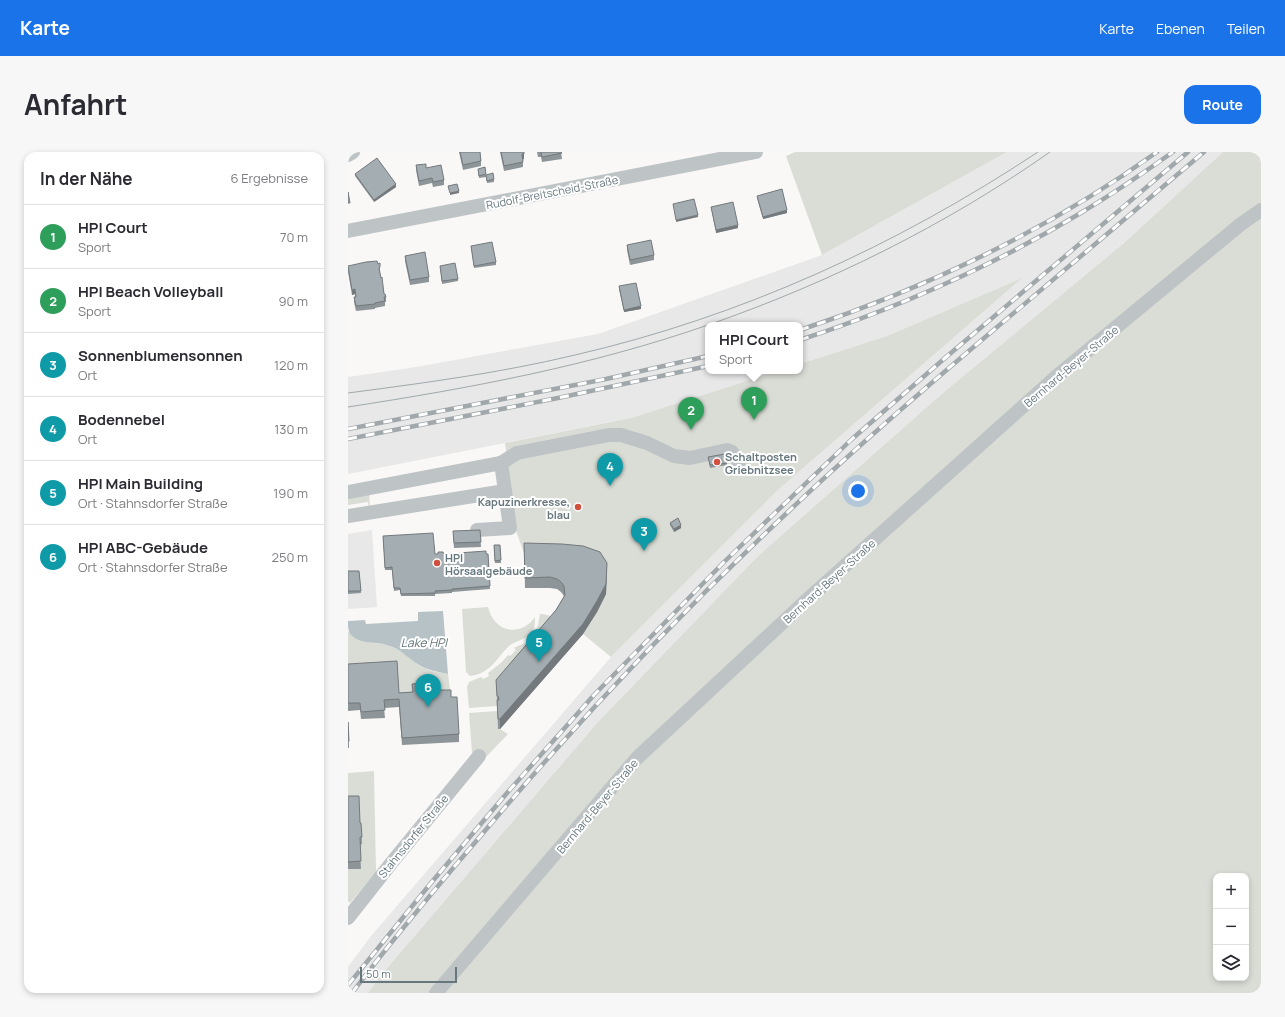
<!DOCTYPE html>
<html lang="de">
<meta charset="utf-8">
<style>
:root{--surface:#fff;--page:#f7f7f7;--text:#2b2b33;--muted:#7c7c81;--line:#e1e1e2;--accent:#1a73e8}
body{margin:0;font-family:Manrope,sans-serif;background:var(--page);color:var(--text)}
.controls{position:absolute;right:12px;bottom:12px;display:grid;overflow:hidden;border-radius:8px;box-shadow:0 2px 6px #0003}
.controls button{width:36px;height:36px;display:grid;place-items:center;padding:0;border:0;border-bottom:1px solid var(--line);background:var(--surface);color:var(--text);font:20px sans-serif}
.scale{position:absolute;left:12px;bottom:10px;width:97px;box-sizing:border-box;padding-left:4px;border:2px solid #66777e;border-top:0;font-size:11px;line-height:14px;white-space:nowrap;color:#66777e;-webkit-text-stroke:3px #fff;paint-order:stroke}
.you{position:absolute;left:510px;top:339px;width:14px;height:14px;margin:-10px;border:3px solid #fff;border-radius:50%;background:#1a73e8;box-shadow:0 0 0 6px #1a73e833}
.badge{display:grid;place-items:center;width:26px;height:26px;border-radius:50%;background:var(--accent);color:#fff;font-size:13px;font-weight:700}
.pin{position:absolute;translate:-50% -33px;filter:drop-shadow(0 1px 2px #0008)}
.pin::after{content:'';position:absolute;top:21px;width:14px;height:12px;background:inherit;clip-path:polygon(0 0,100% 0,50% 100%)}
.popup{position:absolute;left:357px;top:170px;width:98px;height:52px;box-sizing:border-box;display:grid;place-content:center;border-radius:8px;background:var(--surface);filter:drop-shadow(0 1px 3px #0005);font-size:13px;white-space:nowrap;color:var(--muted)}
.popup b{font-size:15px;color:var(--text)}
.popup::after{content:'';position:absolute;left:50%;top:100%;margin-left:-8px;border:8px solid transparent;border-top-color:var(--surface)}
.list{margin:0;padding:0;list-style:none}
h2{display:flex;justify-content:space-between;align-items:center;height:52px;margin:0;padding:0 16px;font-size:17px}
h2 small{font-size:13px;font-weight:400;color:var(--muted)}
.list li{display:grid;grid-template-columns:26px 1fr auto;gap:12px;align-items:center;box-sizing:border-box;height:64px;padding:0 16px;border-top:1px solid var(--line)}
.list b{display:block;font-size:15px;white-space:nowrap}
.list p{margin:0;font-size:13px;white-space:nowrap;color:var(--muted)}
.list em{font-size:13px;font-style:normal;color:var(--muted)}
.icon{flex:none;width:22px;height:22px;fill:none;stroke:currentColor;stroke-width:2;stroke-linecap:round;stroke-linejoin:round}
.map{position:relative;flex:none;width:913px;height:841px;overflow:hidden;border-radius:12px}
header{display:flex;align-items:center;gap:24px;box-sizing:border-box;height:56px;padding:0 20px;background:var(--accent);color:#fff}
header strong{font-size:19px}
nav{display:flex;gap:22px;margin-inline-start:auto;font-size:14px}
.intro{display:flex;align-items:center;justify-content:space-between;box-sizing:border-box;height:96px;padding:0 24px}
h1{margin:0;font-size:28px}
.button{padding:10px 18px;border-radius:12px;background:var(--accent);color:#fff;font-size:14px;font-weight:700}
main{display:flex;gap:24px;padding:0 24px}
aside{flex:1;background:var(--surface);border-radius:12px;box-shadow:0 2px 6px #0003}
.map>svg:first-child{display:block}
</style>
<header>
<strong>Karte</strong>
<nav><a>Karte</a><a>Ebenen</a><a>Teilen</a></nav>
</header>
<div class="intro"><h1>Anfahrt</h1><a class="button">Route</a></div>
<main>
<aside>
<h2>In der Nähe<small>6 Ergebnisse</small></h2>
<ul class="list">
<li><span class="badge" style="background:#2e9e5b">1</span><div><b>HPI Court</b><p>Sport</p></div><em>70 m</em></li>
<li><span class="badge" style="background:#2e9e5b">2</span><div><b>HPI Beach Volleyball</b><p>Sport</p></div><em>90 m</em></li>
<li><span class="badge" style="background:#0f9aa8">3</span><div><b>Sonnenblumensonnen</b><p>Ort</p></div><em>120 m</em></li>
<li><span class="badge" style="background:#0f9aa8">4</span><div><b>Bodennebel</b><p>Ort</p></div><em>130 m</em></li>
<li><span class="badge" style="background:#0f9aa8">5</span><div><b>HPI Main Building</b><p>Ort · Stahnsdorfer Straße</p></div><em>190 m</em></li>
<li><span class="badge" style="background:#0f9aa8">6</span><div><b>HPI ABC-Gebäude</b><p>Ort · Stahnsdorfer Straße</p></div><em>250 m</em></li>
</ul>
</aside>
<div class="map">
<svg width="913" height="841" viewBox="0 0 913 841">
<rect width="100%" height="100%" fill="#f9f8f7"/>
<g fill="#e7e8e7">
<polygon points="659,0 875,0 776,91 596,240 410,404 249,571 34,822 20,841 0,841 0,815 23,784 263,505 431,337 672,127 539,184 452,212 452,173 360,173 360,219 429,219 283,266 0,322 0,225 68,215 250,182 474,103"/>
<polygon points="24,378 29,455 0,457 0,382"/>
</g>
<g fill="#daddd6" fill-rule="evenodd">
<polygon points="447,0 659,0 474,103 438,4"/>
<path d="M875,0H913V841H20L34,822L249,571L410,404L596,240L776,91ZM868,724H898V826H868Z"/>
<polygon points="674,126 431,337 263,505 235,482 196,401 176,401 168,379 157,291 283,266 429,219 452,219 452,212 539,184"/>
<polygon points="21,340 22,355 21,355 20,350 0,353 0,344"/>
<path d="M140,455C146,480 172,486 187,465C187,472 187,477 182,482C176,489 167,488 160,495C148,507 142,522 122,524L118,520L114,457Z"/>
<path d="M192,462H195L207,465L148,539L149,554L121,556L119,535L121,530L133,525L135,527L141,524L140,521L154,510L160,503L162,504L168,498L166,496C171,493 177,492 181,489C190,483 190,472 192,462Z"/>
<polygon points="0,479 4,483 24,491 39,492 54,499 70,513 84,519 100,522 103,545 65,548 0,520"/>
<polygon points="149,559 150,577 152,577 160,582 138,605 133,600 124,601 121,561"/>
<polygon points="26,619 28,720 2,751 0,749 0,717 13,717 12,693 13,692 0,652 0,621"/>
</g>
<path fill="#b6c2c5" d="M95,459L100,522C90,520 80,518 71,513C59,506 53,496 39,493C27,489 14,493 3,483C0,479 0,474 0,469L17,468L18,472L70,469V460Z"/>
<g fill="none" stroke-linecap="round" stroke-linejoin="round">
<g stroke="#bec3c6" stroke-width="14">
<polyline points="0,3 5,0"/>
<polyline points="0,79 408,0"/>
<polyline points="153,311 169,301 261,283 273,283 299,291 326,304 342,306 379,298 384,300 391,310"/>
<polyline points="0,340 153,311 157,339"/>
<polyline points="0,364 157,339 162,376 129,378"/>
<polyline points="0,766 45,709 131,604"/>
<polyline points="88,841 289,606 460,447 709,224 893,72 913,58"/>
</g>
<g stroke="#a1a8ac" stroke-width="1">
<path d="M360,173C481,131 598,73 702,0"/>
<path d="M0,241C76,231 152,221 227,203C392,165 548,94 690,0"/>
<path d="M0,255C123,236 242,214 360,173"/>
</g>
<g stroke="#a1a8ac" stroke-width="4.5">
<g id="rail">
<path d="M452,178C579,136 700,78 809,0"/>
<path d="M452,188C549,156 643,115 731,62C763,43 794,22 825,0"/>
<polyline points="0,277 258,227 360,204"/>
<polyline points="0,287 210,246 360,214"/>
<polyline points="0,833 83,731 159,641 246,543 376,410 504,287 597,206 840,0"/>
<path d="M4,841C44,788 87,737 130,687C227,572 331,462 441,359C504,299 569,243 635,187C709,125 782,62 856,0"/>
</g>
</g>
<use href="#rail" stroke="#fff" stroke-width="3" stroke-dasharray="9" stroke-linecap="butt"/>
</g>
<g fill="#8d9598">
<polygon points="111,0 132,0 133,9 133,14 115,18"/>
<polygon points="152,0 176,0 176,7 175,7 175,15 156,19"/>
<polygon points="189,0 213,0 214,7 194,10 193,5 190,5"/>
<polygon points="68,13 78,16 96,28 96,33 85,35 84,31 71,34 68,18"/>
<polygon points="130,17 138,23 146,27 146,30 139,31 138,25 131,26"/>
<polygon points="7,22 48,35 26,50 7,24"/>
<polygon points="409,44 439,61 415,67 409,46"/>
<polygon points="363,55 390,76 368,81"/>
<polygon points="279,93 306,103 306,108 282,113 279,98"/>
<polygon points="123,94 148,110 148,113 126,116"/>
<polygon points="57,104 81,125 81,130 62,133 57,109"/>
<polygon points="30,112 32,115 32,121 36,142 38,145 38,150 37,150 37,154 27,156 27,157 8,159 6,150 6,145 7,145 7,142 4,143 0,120 0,114"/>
<polygon points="92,114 110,127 110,129 94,132"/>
<polygon points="271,134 293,157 276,160 271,137"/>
<polygon points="360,305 379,311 379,313 362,316"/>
<polygon points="322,371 333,376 326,380 322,373"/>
<polygon points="132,378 133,395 106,396 105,384"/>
<polygon points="35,384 87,402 140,402 142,437 104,440 104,441 87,442 87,444 53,444 52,438 46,439 44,418 37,418"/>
<polygon points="176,391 259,421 258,442 249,460 235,482 152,577 150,577 148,528 208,458 216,444 213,440 209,437 202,436 177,436"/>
<polygon points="146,393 152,393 153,411 147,411"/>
<polygon points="0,419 11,419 13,441 0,442"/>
<polygon points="0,512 51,541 65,540 64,532 88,538 103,545 111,582 111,590 54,593 51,555 36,556 37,566 13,567 12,558 0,559"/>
<polygon points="0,570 1,589 1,596 0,596"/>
<polygon points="0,644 12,671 13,671 14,692 12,693 13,717 0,717"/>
</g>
<g fill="#73797c">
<polygon points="174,2 176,2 176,7 174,8"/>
<polygon points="48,32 48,35 26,50 26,48"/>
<polygon points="111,39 111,41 102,43 102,41"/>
<polygon points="439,58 439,61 415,67 415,65"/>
<polygon points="350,63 350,65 328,70 328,68"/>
<polygon points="390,73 390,76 368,81 368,78"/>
<polygon points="7,137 7,142 4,143 4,138"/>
<polygon points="293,154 293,157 276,160 276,158"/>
<polygon points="333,373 333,376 326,380 326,377"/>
<polygon points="259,411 258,442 249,460 235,482 152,577 152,567"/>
</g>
<g fill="#a4adb1" stroke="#73797c">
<polygon points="112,0 132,0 133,9 115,13"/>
<polygon points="153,0 176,0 176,2 174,2 175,10 156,14"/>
<polygon points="193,0 213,0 214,1 194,5"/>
<polygon points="29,6 48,32 26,48 7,22"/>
<polygon points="78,12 78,16 93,13 96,28 85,30 84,26 71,29 68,13"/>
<polygon points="137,15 138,22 131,24 130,17"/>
<polygon points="145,21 146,27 139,29 138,23"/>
<polygon points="109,32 111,39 102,41 100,34"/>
<polygon points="434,37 439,58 415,65 409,44"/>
<polygon points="0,40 2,51 0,51"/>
<polygon points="346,47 350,63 328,68 325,52"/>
<polygon points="385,50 390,73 368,78 363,55"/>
<polygon points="303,88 306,103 282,108 279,93"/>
<polygon points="144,90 148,110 126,114 123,94"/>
<polygon points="77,100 81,125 62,128 57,104"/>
<polygon points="29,109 30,112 32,111 32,115 31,116 33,126 34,125 36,142 37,142 38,145 36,145 37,149 27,151 27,152 8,154 6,145 8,145 7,137 4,138 0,114 18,110"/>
<polygon points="107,111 110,127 94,129 92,114"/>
<polygon points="288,131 293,154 276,158 271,134"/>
<polygon points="377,302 379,311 362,313 360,305"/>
<polygon points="330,366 333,373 326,377 322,371"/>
<polygon points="132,378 133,390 106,391 105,379"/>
<polygon points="85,381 87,402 90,402 90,400 95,400 96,402 138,399 138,402 140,402 142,434 104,437 104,438 87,439 87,441 53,442 52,436 46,436 44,415 37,416 35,384"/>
<polygon points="176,391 214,392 235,394 252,400 259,411 258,432 249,449 235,472 152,567 150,567 149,548 151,548 150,544 149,544 148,528 208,458 217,443 216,434 213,430 209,427 202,425 177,426"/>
<polygon points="146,393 152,393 153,408 147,409"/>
<polygon points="0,419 11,419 13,439 0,439"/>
<polygon points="49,509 51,541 65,540 64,532 87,530 88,538 103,538 103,545 109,545 111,582 54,586 51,547 36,548 37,558 13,560 12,551 0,551 0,512"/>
<polygon points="0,570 1,589 0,589"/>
<polygon points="0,644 11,644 12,671 13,671 14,685 12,685 13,709 0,710"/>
</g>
<g fill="#d14f3f" stroke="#fff" stroke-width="1.5">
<circle cx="369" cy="310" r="4"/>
<circle cx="230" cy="355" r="4"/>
<circle cx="89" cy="411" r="4"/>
</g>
<g text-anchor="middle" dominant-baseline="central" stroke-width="4" stroke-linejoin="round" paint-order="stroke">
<g font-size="11" fill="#66777e" stroke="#fff">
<text transform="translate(204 40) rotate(-11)">Rudolf-Breitscheid-Straße</text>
<text transform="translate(723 214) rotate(-40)">Bernhard-Beyer-Straße</text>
<text transform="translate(481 429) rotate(-42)">Bernhard-Beyer-Straße</text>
<text transform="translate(249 654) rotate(-50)">Bernhard-Beyer-Straße</text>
<text transform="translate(65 684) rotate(-51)">Stahnsdorfer Straße</text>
</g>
<g font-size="11" font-weight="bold" fill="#66777e" stroke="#fff" text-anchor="start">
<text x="377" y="304">Schaltposten<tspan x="377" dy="13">Griebnitzsee</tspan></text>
<text x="222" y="349" text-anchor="end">Kapuzinerkresse,<tspan x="222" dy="13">blau</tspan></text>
<text x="97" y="405">HPI<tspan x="97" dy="13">Hörsaalgebäude</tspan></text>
</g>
<g font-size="12" font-style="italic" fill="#627578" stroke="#fff">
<text x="76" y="490">Lake HPI</text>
</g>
</g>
</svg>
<div class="controls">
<button>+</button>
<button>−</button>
<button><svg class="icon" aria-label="layers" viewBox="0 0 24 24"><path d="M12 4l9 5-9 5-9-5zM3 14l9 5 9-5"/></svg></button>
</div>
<div class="scale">50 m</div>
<div class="you"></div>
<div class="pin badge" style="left:406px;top:268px;background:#2e9e5b">1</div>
<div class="popup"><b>HPI Court</b>Sport</div>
<div class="pin badge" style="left:343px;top:278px;background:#2e9e5b">2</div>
<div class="pin badge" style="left:296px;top:399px;background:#0f9aa8">3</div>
<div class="pin badge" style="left:262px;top:334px;background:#0f9aa8">4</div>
<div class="pin badge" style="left:191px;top:510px;background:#0f9aa8">5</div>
<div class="pin badge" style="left:80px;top:555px;background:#0f9aa8">6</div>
</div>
</main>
